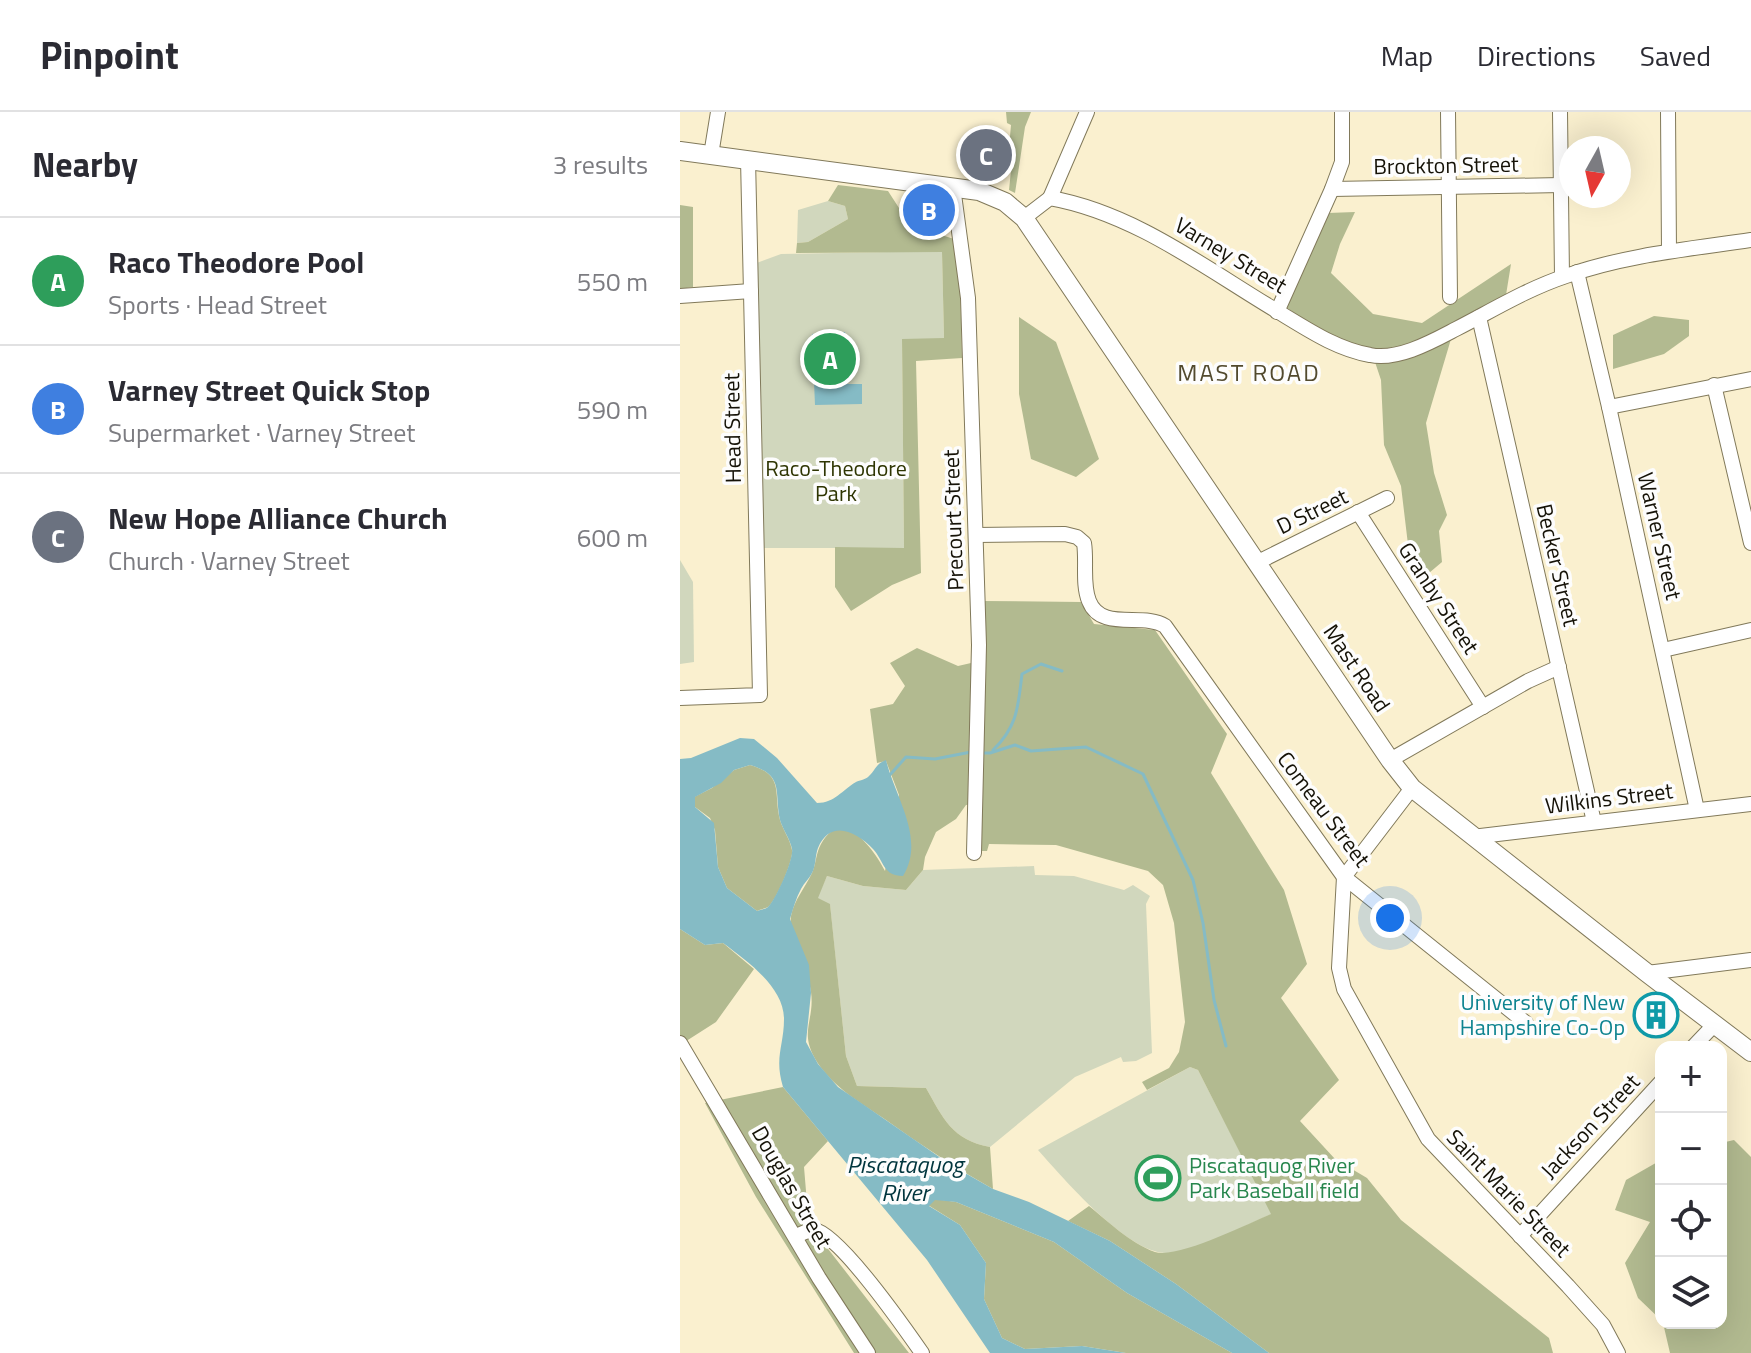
<!DOCTYPE html>
<meta charset="utf-8">
<style>
:root{--surface:#fff;--page:#f2f2f3;--text:#2b2b33;--muted:#7c7c81;--line:#e1e1e2;--accent:#427c14}
body{margin:0;font-family:"Titillium Web",sans-serif;background:var(--page);color:var(--text)}
.controls{position:absolute;right:24px;bottom:24px;display:grid;overflow:hidden;border-radius:16px;box-shadow:0 8px 32px #0002}
.controls button{width:72px;height:72px;display:grid;place-items:center;padding:0;border:0;border-bottom:2px solid var(--line);background:var(--surface);color:var(--text);font:40px sans-serif}
.compass{position:absolute;left:879px;top:24px;width:72px;height:72px;border-radius:50%;background:var(--surface);box-shadow:0 8px 32px #0002;rotate:188deg}
.you{position:absolute;left:710px;top:806px;width:28px;height:28px;margin:-20px;border:6px solid #fff;border-radius:50%;background:#1a73e8;box-shadow:0 0 0 12px #1a73e833}
.badge{display:grid;place-items:center;width:52px;height:52px;border-radius:50%;background:var(--accent);color:#fff;font-size:26px;font-weight:700}
.pin{position:absolute;translate:-50% -50%;border:4px solid #fff;box-shadow:0 2px 8px #0006}
.list{margin:0;padding:0;list-style:none}
h2{display:flex;justify-content:space-between;align-items:center;height:104px;margin:0;padding:0 32px;font-size:34px}
h2 small{font-size:26px;font-weight:400;color:var(--muted)}
.list li{display:grid;grid-template-columns:52px 1fr auto;gap:24px;align-items:center;box-sizing:border-box;height:128px;padding:0 32px;border-top:2px solid var(--line)}
.list b{display:block;font-size:30px;white-space:nowrap}
.list p{margin:0;font-size:26px;white-space:nowrap;color:var(--muted)}
.list em{font-size:26px;font-style:normal;color:var(--muted)}
.icon{flex:none;width:44px;height:44px;fill:none;stroke:currentColor;stroke-width:2;stroke-linecap:round;stroke-linejoin:round}
.map{position:relative;flex:none;width:1071px;height:1241px;overflow:hidden}
header{display:flex;align-items:center;gap:48px;box-sizing:border-box;height:112px;padding:0 40px;background:var(--surface);border-bottom:2px solid var(--line)}
header strong{font-size:38px}
nav{display:flex;gap:44px;margin-inline-start:auto;font-size:28px}
main{display:flex}
aside{flex:1;background:var(--surface)}
.map>svg:first-child{display:block}
</style>
<header>
<strong>Pinpoint</strong>
<nav><a>Map</a><a>Directions</a><a>Saved</a></nav>
</header>
<main>
<aside>
<h2>Nearby<small>3 results</small></h2>
<ul class="list">
<li><span class="badge" style="background:#2e9e5b">A</span><div><b>Raco Theodore Pool</b><p>Sports · Head Street</p></div><em>550 m</em></li>
<li><span class="badge" style="background:#3f7fe0">B</span><div><b>Varney Street Quick Stop</b><p>Supermarket · Varney Street</p></div><em>590 m</em></li>
<li><span class="badge" style="background:#6b7280">C</span><div><b>New Hope Alliance Church</b><p>Church · Varney Street</p></div><em>600 m</em></li>
</ul>
</aside>
<div class="map">
<svg width="1071" height="1241" viewBox="0 0 1071 1241">
<rect width="100%" height="100%" fill="#faf0cf"/>
<g fill="#d1d7bd">
<polygon points="148,89 165,94 168,107 128,130 117,131 118,98"/>
<polygon points="262,139 264,227 222,228 224,436 84,436 74,152 101,142"/>
<polygon points="0,448 13,470 14,550 0,552"/>
<path d="M354,754L355,763L394,764L444,778L453,773L470,784L466,792L472,941L456,949L443,950L441,945L395,965L310,1035C272,1028 263,1006 246,976L177,974L166,944L150,793L137,786L147,764L183,774L226,778L243,758Z"/>
<path d="M510,955L518,958L592,1102C565,1113 514,1141 487,1141C448,1142 383,1066 358,1038Z"/>
</g>
<g fill="#b2ba90">
<polygon points="326,0 351,0 345,15 335,81 329,78 332,49 328,48 331,13 327,11"/>
<polygon points="158,73 208,79 230,113 274,127 280,171 282,246 236,249 241,461 212,473 171,499 155,475 155,435 224,436 222,227 264,226 262,140 116,141 117,131 128,130 168,107 165,94 148,89"/>
<polygon points="0,93 13,95 13,175 0,177"/>
<polygon points="675,100 660,132 651,161 693,202 742,211 831,152 826,183 787,203 771,227 746,311 754,361 767,403 759,419 762,450 749,461 729,441 721,374 704,333 701,268 691,238 643,221 606,195 648,101"/>
<polygon points="974,204 1009,208 1009,224 984,242 933,257 933,223"/>
<polygon points="339,205 376,230 419,347 396,365 351,347 339,282"/>
<path d="M302,489L401,490L414,512L475,518L547,622L531,661L604,778L627,852L601,886L659,968L620,1009L655,1047L687,1066L721,1108L869,1226L873,1241H589L496,1172L430,1129L388,1109L409,1094C429,1110 450,1131 475,1140C498,1147 567,1112 591,1102L518,958L510,955L467,978L462,970L489,956L499,940L505,910L494,811L483,773L468,759L376,733L309,732L307,739H302V691L286,693L276,707L256,720L245,745L243,758L226,778L183,774L147,764L138,786L150,792L166,944L177,974L246,976C263,1006 272,1028 310,1035L313,1077C276,1056 241,1033 206,1008C181,991 154,976 137,950C118,920 135,909 131,880C129,861 108,820 111,804C114,788 125,776 132,761C136,752 136,741 141,732C162,693 194,737 205,759L219,683L206,649L197,651L190,597L213,592L225,574L210,551L237,536L278,554L304,548Z"/>
<path d="M70,653C105,663 93,681 100,708C103,718 110,727 112,738C114,747 96,789 88,795C86,796 79,798 77,799L47,776L38,755L35,718L30,706L15,695L14,685L32,676L54,658Z"/>
<polygon points="0,817 25,833 43,831 74,857 36,910 0,933"/>
<polygon points="103,975 148,1029 124,1055 128,1103 145,1133 229,1241 174,1241 76,1085 25,991"/>
<polygon points="1054,1028 1071,1045 1071,1241 990,1241 983,1211 1041,1211 1041,1031"/>
<polygon points="981,1048 981,1208 958,1186 945,1151 970,1110 935,1098 946,1068"/>
<polygon points="255,1087 276,1090 374,1130 447,1181 552,1241 446,1241 402,1234 345,1237 322,1226 304,1187 306,1151 280,1113 248,1093"/>
</g>
<g fill="#85bbc5" fill-rule="evenodd">
<polygon points="165,220 167,272 182,272 182,292 135,293 132,222"/>
<path d="M60,626L74,627L97,646L137,691C155,691 162,678 176,670C178,669 186,667 188,665C196,658 195,652 206,648C215,685 246,727 223,764C203,764 204,749 193,737C176,719 150,707 138,736C135,744 136,754 132,761C129,767 124,771 121,777C116,786 113,797 110,807L129,853L131,881L126,930L138,952L158,975L271,1053L313,1077L349,1090L430,1129L496,1172L589,1241H552L447,1181L374,1130L276,1090L255,1088L249,1094L280,1113L306,1151L304,1187L322,1226L345,1237L402,1234L446,1241H310L247,1148L103,975C94,945 104,934 104,907C104,875 67,849 43,831L25,833L0,817V647L11,646ZM70,653C105,663 94,681 100,708C103,718 110,727 112,737C114,747 95,789 88,795C86,797 80,798 77,799L47,776L38,755L34,711L15,695V685L41,671L54,658Z"/>
</g>
<g fill="none" stroke-linecap="round" stroke-linejoin="round">
<g stroke="#85bbc5" stroke-width="3">
<path d="M313,638C338,614 338,594 342,562L361,552L382,559"/>
<polyline points="302,641 310,641 335,633 351,639 406,635 463,662 513,768 523,811 534,888 546,934"/>
<polyline points="208,665 226,645 255,647 291,640"/>
</g>
<g stroke="#81795a" stroke-width="16">
<g id="minor">
<polyline points="768,0 770,185"/>
<polyline points="880,0 882,165"/>
<polyline points="988,0 989,139"/>
<polyline points="31,43 38,0"/>
<polyline points="273,75 288,186 299,533 294,741"/>
<polyline points="652,77 881,73"/>
<polyline points="370,86 407,0"/>
<path d="M344,106L370,86C454,101 525,156 597,199C627,217 656,237 690,243C718,249 753,229 776,217C813,198 847,177 886,164C945,143 1010,137 1071,128"/>
<polyline points="897,160 929,295 1017,698"/>
<polyline points="0,184 71,179"/>
<polyline points="597,200 652,77 662,50 662,0"/>
<polyline points="799,205 914,710"/>
<polyline points="1034,273 1071,431"/>
<polyline points="929,295 1071,267"/>
<polyline points="678,400 803,595"/>
<path d="M296,423L385,422L397,425L404,431C407,449 402,472 409,489C421,520 463,500 485,514L664,765L846,911"/>
<polyline points="576,451 707,386"/>
<polyline points="983,538 1071,518"/>
<polyline points="0,586 80,583 68,47"/>
<polyline points="710,648 848,569 879,555"/>
<polyline points="732,676 664,765 659,856 664,877 748,1027 888,1174 923,1213 938,1241"/>
<polyline points="792,725 1071,692"/>
<polyline points="967,861 1071,848"/>
<polyline points="0,931 139,1166 188,1241"/>
<polyline points="1013,935 1034,913"/>
<path d="M116,1124C121,1122 128,1118 134,1118C158,1120 226,1218 242,1241"/>
<polyline points="840,1124 981,970"/>
</g>
</g>
<g stroke="#81795a" stroke-width="20">
<polyline id="major" points="0,39 299,79 325,90 344,106 710,648 732,676 967,861 1071,940"/>
</g>
<use href="#minor" stroke="#fff" stroke-width="14"/>
<use href="#major" stroke="#fff" stroke-width="18"/>
</g>
<defs>
<g id="building-ring" transform="scale(2.3)"><circle r="9.5" fill="#fdfdfd" stroke="#0f9aa8" stroke-width="1.5"/><path d="M-4-6H4V6H1V3H-1V6H-4ZM-2.5-4.3h1.7v1.8h-1.7ZM.8-4.3h1.7v1.8H.8ZM-2.5-1h1.7V.8h-1.7ZM.8-1h1.7V.8H.8Z" fill="#0f9aa8"/></g>
<g id="stadium-ring" transform="scale(2.3)"><circle r="9.5" fill="#fdfdfd" stroke="#2e9e5b" stroke-width="1.5"/><path d="M0-5a6.5 5 0 1 0 0 10a6.5 5 0 1 0 0-10ZM-3.5-1.8h7v3.6h-7Z" fill="#2e9e5b"/></g>
</defs>
<g fill-rule="evenodd">
<use href="#building-ring" x="976" y="903"/>
<use href="#stadium-ring" x="478" y="1066"/>
</g>
<g text-anchor="middle" dominant-baseline="central" stroke-width="7" stroke-linejoin="round" paint-order="stroke">
<g font-size="22" fill="#151207" stroke="#fdfdfd">
<text transform="translate(766 53) rotate(-1)">Brockton Street</text>
<text transform="translate(551 143) rotate(31)">Varney Street</text>
<text transform="translate(52 316) rotate(-91)">Head Street</text>
<text transform="translate(632 399) rotate(-26)">D Street</text>
<text transform="translate(273 408) rotate(-92)">Precourt Street</text>
<text transform="translate(980 424) rotate(77)">Warner Street</text>
<text transform="translate(878 453) rotate(77)">Becker Street</text>
<text transform="translate(759 486) rotate(57)">Granby Street</text>
<text transform="translate(677 556) rotate(56)">Mast Road</text>
<text transform="translate(929 686) rotate(-7)">Wilkins Street</text>
<text transform="translate(644 697) rotate(53)">Comeau Street</text>
<text transform="translate(910 1014) rotate(-47)">Jackson Street</text>
<text transform="translate(112 1075) rotate(60)">Douglas Street</text>
<text transform="translate(829 1081) rotate(46)">Saint Marie Street</text>
</g>
<g font-size="22" fill="#2e3502" stroke="#fdfdfd">
<text x="156" y="356">Raco-Theodore<tspan x="156" dy="25">Park</tspan></text>
</g>
<g font-size="22" fill="#0d838f" stroke="#fdfdfd" text-anchor="end">
<text x="945" y="890">University of New<tspan x="945" dy="25">Hampshire Co-Op</tspan></text>
</g>
<g font-size="22" fill="#27864d" stroke="#fdfdfd" text-anchor="start">
<text x="509" y="1053">Piscataquog River<tspan x="509" dy="25">Park Baseball field</tspan></text>
</g>
<g font-size="24" letter-spacing="2" fill="#524a2e" stroke="#fdfdfd">
<text x="569" y="260">MAST ROAD</text>
</g>
<g font-size="24" font-style="italic" fill="#00353d" stroke="#fdfdfd">
<text x="225" y="1052">Piscataquog<tspan x="225" dy="28">River</tspan></text>
</g>
</g>
</svg>
<div class="controls">
<button>+</button>
<button>−</button>
<button><svg class="icon" aria-label="locate" viewBox="0 0 24 24"><circle cx="12" cy="12" r="6"/><path d="M12 2v4M12 18v4M2 12h4M18 12h4"/></svg></button>
<button><svg class="icon" aria-label="layers" viewBox="0 0 24 24"><path d="M12 4l9 5-9 5-9-5zM3 14l9 5 9-5"/></svg></button>
</div>
<svg class="compass" viewBox="-18 -18 36 36"><path d="M0-13l5 13h-10z" fill="#e53935"/><path d="M0 13l5-13h-10z" fill="#7c7c81"/></svg>
<div class="you"></div>
<div class="pin badge" style="left:150px;top:247px;background:#2e9e5b">A</div>
<div class="pin badge" style="left:249px;top:98px;background:#3f7fe0">B</div>
<div class="pin badge" style="left:306px;top:43px;background:#6b7280">C</div>
</div>
</main>
